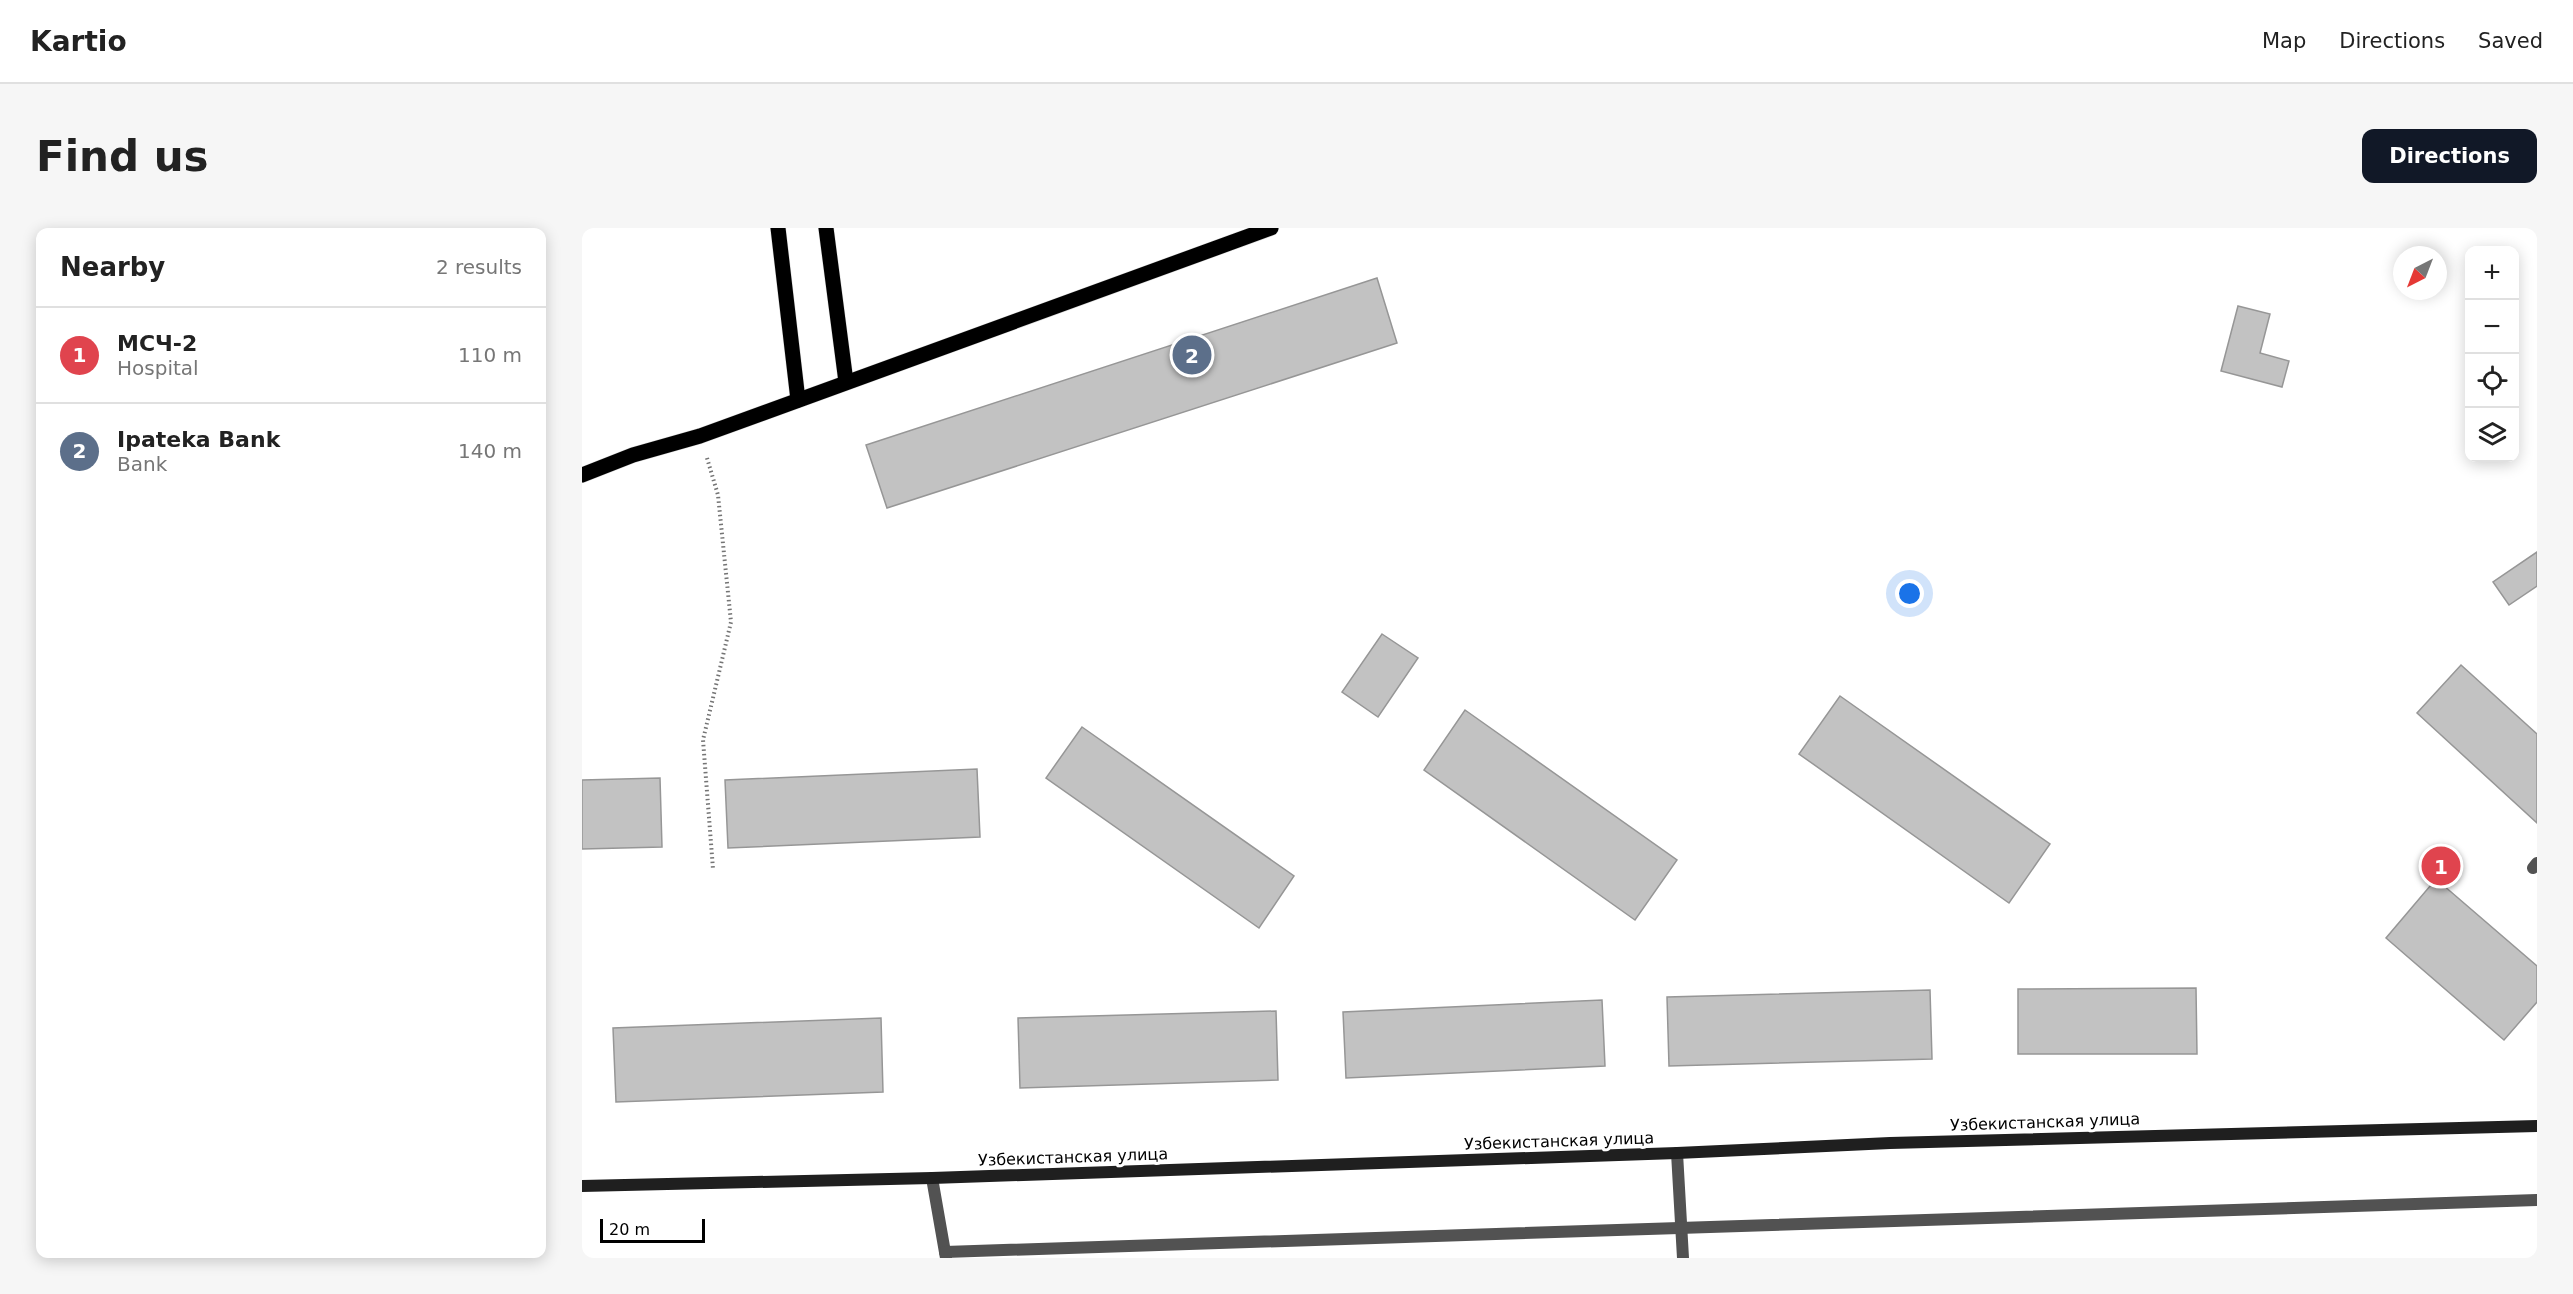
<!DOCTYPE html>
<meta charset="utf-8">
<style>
:root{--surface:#fff;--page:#f6f6f6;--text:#222;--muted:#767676;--line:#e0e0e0;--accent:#111827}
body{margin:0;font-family:"DejaVu Sans",sans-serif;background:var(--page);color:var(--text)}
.controls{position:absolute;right:18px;top:18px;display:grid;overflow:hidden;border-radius:12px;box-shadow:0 3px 15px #0003}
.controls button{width:54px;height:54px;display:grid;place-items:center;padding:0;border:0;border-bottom:2px solid var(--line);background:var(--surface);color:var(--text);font:30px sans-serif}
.compass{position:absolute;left:1811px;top:18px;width:54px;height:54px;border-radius:50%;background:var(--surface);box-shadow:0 3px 15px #0003;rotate:222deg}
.scale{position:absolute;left:18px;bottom:15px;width:105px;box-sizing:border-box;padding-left:6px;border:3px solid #000;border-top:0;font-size:16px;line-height:21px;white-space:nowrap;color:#000;-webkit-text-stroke:4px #fff;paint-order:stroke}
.you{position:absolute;left:1328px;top:366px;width:21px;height:21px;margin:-15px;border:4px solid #fff;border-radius:50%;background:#1a73e8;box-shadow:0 0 0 9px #1a73e833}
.badge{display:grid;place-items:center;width:39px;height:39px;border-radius:50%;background:var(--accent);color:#fff;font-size:20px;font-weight:700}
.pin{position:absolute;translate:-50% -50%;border:3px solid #fff;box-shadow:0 2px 6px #0006}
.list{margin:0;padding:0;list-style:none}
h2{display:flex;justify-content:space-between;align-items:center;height:78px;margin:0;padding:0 24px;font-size:26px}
h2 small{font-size:20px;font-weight:400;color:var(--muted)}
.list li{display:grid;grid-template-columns:39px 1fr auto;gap:18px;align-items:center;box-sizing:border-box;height:96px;padding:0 24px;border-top:2px solid var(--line)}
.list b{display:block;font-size:22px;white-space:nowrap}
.list p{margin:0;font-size:20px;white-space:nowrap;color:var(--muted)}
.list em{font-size:20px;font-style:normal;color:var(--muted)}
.icon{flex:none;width:33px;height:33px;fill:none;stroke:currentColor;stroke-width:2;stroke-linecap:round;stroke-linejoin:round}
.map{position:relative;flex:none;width:1955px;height:1030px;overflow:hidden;border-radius:12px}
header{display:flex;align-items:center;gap:36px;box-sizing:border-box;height:84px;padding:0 30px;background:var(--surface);border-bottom:2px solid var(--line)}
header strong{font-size:28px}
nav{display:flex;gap:33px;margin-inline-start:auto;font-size:21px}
.intro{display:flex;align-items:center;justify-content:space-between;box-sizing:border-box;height:144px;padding:0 36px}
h1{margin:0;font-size:42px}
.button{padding:15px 27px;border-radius:12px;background:var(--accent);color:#fff;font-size:21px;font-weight:700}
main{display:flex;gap:36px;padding:0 36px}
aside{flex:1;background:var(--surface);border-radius:12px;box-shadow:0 3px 15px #0003}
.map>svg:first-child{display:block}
</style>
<header>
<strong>Kartio</strong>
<nav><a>Map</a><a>Directions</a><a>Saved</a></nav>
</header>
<div class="intro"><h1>Find us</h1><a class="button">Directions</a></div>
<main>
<aside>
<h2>Nearby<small>2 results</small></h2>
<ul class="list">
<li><span class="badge" style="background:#e0444e">1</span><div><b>МСЧ-2</b><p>Hospital</p></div><em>110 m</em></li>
<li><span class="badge" style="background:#5c6f8a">2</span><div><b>Ipateka Bank</b><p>Bank</p></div><em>140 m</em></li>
</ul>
</aside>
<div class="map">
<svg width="1955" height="1030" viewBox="0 0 1955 1030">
<rect width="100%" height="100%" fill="#fff"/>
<g fill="#c2c2c2" stroke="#969696" stroke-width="1.5">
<polygon points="795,50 815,115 305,280 284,217"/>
<polygon points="1656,78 1688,86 1678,125 1707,133 1700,159 1639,143"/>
<polygon points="1955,324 1955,358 1927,377 1911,354"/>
<polygon points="800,406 836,430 796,489 760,464"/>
<polygon points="1879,437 1955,506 1955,595 1835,485"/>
<polygon points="1258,468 1468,616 1427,675 1217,526"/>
<polygon points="883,482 1095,632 1053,692 842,542"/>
<polygon points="500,499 712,648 677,700 464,550"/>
<polygon points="395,541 398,609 146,620 143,552"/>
<polygon points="78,550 80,619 0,621 0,552"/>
<polygon points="1854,651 1955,738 1955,774 1922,812 1804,710"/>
<polygon points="1614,760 1615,826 1436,826 1436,761"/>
<polygon points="1348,762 1350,831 1087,838 1085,769"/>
<polygon points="1020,772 1023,838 764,850 761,784"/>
<polygon points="694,783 696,852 438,860 436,790"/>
<polygon points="299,790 301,864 34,874 31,800"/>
</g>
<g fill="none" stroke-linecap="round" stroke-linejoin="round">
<g stroke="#dbdbdb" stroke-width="16">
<g id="primary">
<polyline points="196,0 216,172"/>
<polyline points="244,0 264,154"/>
<polyline points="0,247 51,227 118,208 689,0"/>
</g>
</g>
<polyline stroke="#747474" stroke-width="4" stroke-dasharray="1.5 3" stroke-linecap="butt" points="125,230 136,267 149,394 121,512 131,641"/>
<g stroke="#525252" stroke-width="12">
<polyline points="1951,640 1955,635"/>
<polyline points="1095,925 1101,1030"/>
<polyline points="350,950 364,1030"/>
<polyline points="363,1024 1955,972"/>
</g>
<polyline stroke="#1f1f1f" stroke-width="12" points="0,958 350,950 1095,925 1308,915 1955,898"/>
<use href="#primary" stroke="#000" stroke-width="15"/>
</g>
<g text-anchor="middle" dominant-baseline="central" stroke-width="6" stroke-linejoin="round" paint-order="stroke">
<g font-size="16" fill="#000" stroke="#fff">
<text transform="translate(1463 894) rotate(-2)">Узбекистанская улица</text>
<text transform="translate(977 913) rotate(-2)">Узбекистанская улица</text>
<text transform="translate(491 929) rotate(-2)">Узбекистанская улица</text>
</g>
</g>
</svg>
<div class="controls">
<button>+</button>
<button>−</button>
<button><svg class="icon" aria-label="locate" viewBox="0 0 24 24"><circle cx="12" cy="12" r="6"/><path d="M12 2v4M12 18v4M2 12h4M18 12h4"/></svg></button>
<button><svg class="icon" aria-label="layers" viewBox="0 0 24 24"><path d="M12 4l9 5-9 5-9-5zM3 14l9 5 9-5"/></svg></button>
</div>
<svg class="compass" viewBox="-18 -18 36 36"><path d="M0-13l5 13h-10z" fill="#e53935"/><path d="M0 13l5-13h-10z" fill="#767676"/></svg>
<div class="scale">20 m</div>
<div class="you"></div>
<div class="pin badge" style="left:1859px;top:638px;background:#e0444e">1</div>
<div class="pin badge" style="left:610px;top:127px;background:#5c6f8a">2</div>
</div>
</main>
